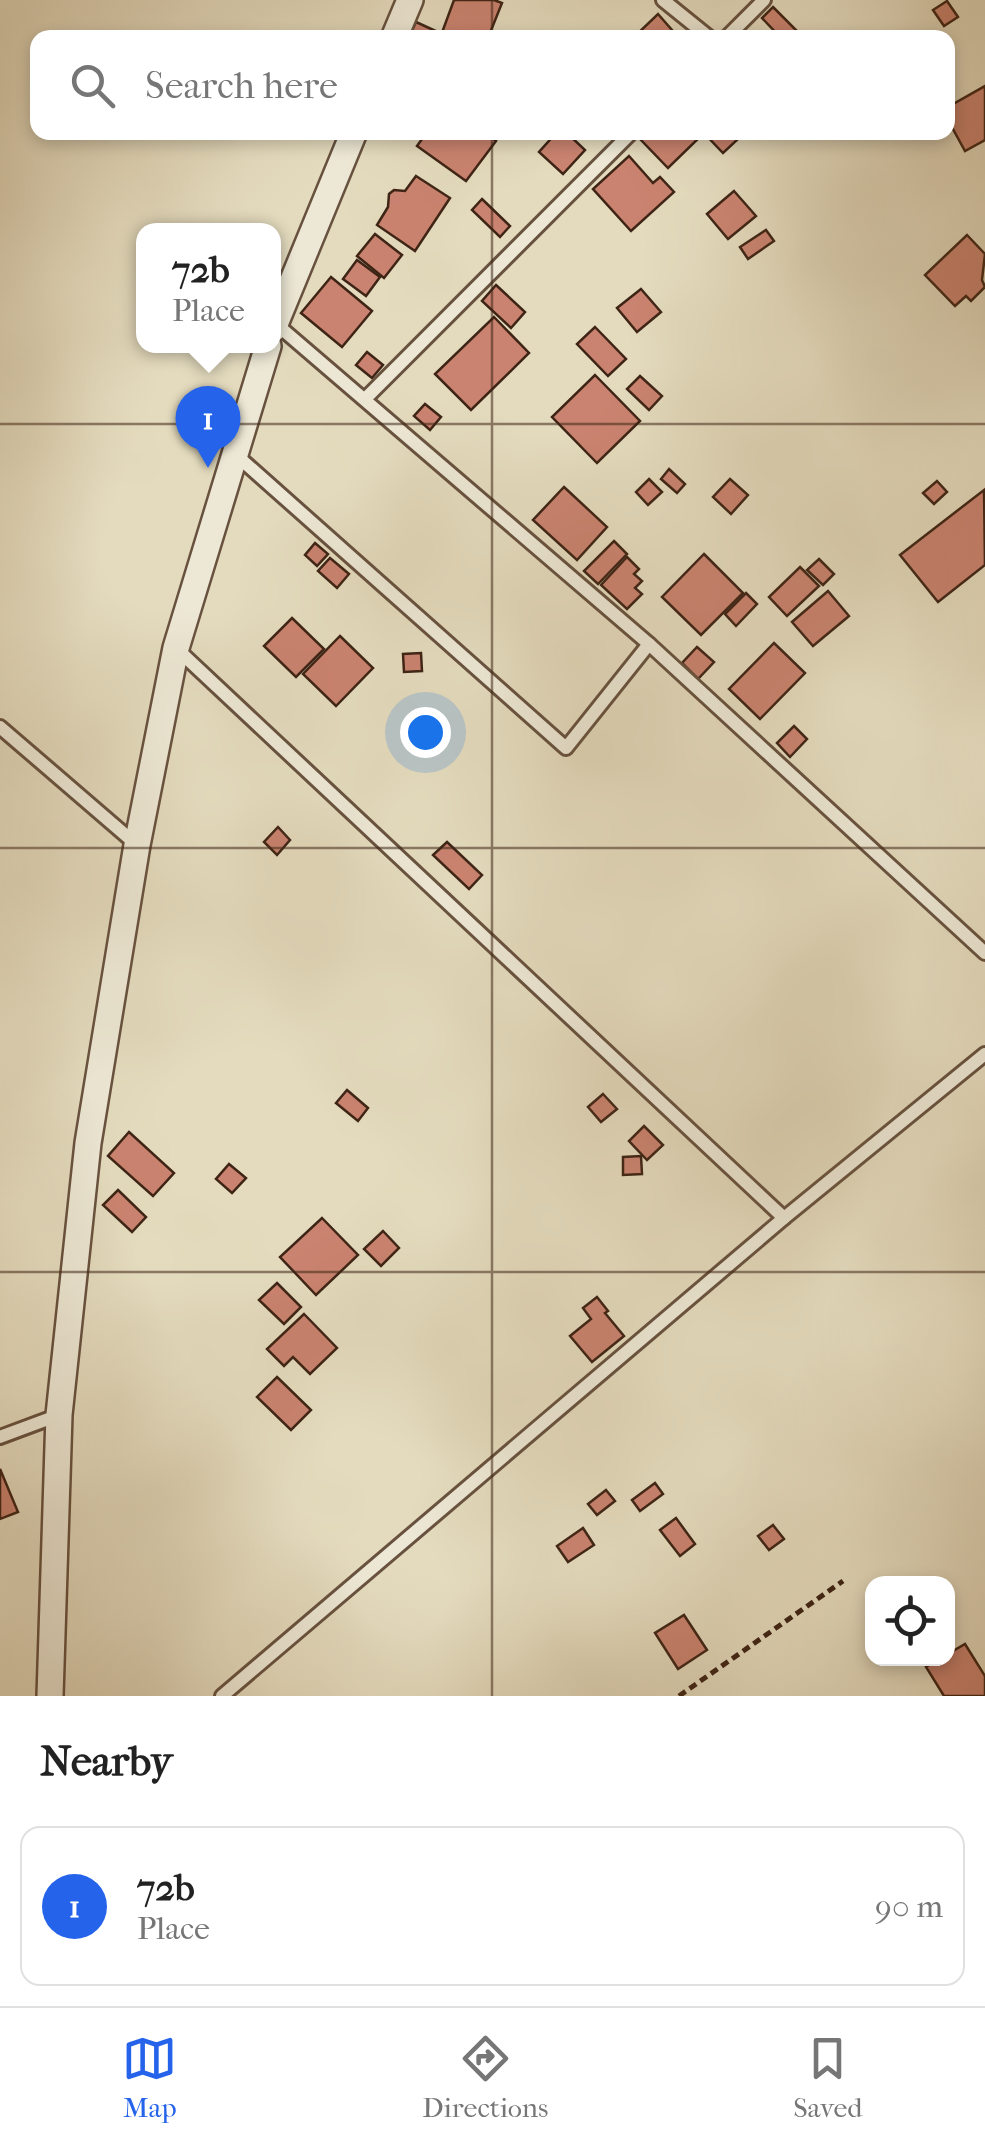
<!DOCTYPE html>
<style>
:root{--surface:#fff;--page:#f2f2f2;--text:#222;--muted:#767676;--line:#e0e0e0;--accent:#2563eb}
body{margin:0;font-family:"IM FELL French Canon",serif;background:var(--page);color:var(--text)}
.controls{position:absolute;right:30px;bottom:30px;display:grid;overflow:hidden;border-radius:20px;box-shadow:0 5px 15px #0003}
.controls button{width:90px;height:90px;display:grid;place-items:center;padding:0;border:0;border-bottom:2px solid var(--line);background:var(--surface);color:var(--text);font:50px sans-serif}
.you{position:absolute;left:425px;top:732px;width:35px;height:35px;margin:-25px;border:8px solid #fff;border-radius:50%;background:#1a73e8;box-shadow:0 0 0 15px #1a73e833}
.badge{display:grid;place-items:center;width:65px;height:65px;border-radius:50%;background:var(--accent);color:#fff;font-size:32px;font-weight:700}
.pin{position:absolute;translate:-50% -82px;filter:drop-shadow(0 2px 5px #0008)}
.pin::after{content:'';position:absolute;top:52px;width:35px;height:30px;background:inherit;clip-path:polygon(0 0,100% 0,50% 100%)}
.popup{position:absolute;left:136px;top:223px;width:145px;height:130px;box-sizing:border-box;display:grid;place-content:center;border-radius:20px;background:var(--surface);filter:drop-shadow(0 2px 8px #0005);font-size:32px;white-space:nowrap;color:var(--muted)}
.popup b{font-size:38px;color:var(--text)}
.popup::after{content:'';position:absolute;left:50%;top:100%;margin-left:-20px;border:20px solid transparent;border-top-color:var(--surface)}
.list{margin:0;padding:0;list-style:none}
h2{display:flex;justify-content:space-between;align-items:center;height:130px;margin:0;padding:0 40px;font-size:42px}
h2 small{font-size:32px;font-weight:400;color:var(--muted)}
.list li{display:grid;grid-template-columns:65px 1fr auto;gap:30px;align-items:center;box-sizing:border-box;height:160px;margin:0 20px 20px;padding:0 20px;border:2px solid var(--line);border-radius:20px}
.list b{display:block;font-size:38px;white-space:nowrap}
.list p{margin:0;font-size:32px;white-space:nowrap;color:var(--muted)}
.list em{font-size:32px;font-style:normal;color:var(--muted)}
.icon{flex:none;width:55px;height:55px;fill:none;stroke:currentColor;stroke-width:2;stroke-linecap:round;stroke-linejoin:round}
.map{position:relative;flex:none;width:985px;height:1696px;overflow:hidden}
.search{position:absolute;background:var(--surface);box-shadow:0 5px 15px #0003;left:30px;right:30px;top:30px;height:110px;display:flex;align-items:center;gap:25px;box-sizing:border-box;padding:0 35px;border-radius:20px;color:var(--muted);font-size:38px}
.sheet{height:310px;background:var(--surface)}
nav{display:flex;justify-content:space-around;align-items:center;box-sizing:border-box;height:140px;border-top:2px solid var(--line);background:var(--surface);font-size:28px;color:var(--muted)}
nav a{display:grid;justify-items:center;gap:5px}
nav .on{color:var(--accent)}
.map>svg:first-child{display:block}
</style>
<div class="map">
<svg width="985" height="1696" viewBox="0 0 985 1696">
<rect width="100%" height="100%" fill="#e4dbbe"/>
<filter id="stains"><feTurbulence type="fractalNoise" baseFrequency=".002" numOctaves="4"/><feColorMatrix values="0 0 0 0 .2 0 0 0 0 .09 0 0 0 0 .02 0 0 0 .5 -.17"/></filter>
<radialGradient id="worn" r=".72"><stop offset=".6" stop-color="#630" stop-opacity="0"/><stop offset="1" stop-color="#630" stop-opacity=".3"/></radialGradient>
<g fill="#ca8370" stroke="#3e2415" stroke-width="2.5">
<polygon points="454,0 494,0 502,3 488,38 440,38"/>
<polygon points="947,1 958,17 944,26 933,10"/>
<polygon points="773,7 796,30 789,38 781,38 762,18"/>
<polygon points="658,14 679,38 633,38"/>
<polygon points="416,22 440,33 438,38 410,35"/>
<polygon points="985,86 985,140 965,151 948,120 948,107"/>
<polygon points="427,132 485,132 496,141 466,181 417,146"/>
<polygon points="557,132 566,132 585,150 563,174 539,152"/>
<polygon points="648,132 702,132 703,134 668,168 641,140"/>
<polygon points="703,132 730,132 737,140 723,153"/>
<polygon points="629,156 653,183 660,177 674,192 631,231 593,189"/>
<polygon points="416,176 450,198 415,251 377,225 388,207 389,194 394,190 405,191"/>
<polygon points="734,191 756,216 728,239 707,214"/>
<polygon points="482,199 510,226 500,237 472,210"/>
<polygon points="766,230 774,241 748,259 740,247"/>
<polygon points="375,234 402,255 384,278 357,256"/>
<polygon points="967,235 985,254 982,280 985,287 971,301 966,296 955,306 925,275"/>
<polygon points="357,260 380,277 366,296 343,279"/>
<polygon points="331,277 372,311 342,347 301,313"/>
<polygon points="496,285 525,312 511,328 482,301"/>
<polygon points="641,289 661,312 637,332 617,308"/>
<polygon points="494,317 529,353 471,410 435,374"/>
<polygon points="595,327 626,359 608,376 577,344"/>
<polygon points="367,352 383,365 372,378 356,365"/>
<polygon points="595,375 640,421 597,463 552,417"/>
<polygon points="640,376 662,396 649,410 627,389"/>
<polygon points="425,404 441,417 430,430 414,416"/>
<polygon points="669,469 685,484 677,493 661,479"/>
<polygon points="649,479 662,492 648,505 636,492"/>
<polygon points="730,479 748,495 731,514 713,497"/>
<polygon points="937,481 947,492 934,504 923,493"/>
<polygon points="564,487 607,527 577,560 533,520"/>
<polygon points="984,490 985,565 938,602 900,555"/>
<polygon points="614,541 627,554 598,584 584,571"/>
<polygon points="315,543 328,554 317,566 305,555"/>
<polygon points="704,554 743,593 701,635 662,597"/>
<polygon points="627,557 639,569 634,574 642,581 635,588 642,594 627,609 601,585"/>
<polygon points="330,558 349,574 337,588 318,571"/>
<polygon points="819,559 834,574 823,585 807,570"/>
<polygon points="800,567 819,586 787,616 769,597"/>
<polygon points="828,591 849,616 813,646 792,622"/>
<polygon points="746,593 757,604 736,626 725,614"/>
<polygon points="292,618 324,649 296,677 264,646"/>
<polygon points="340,636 373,668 336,706 303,674"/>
<polygon points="774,643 805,673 760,719 729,689"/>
<polygon points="697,647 714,662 698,679 682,663"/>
<polygon points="421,653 422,671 404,672 403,654"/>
<polygon points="794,726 807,739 790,757 777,743"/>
<polygon points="278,827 290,840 277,855 264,842"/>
<polygon points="447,842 482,875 469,889 433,855"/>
<polygon points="347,1090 368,1108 358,1121 336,1103"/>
<polygon points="603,1094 617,1109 601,1122 588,1107"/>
<polygon points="644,1126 663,1145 647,1160 629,1141"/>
<polygon points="129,1132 174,1173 153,1196 108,1156"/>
<polygon points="641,1156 642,1174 623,1175 623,1157"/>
<polygon points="229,1164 246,1178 232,1193 216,1179"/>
<polygon points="118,1190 146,1217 132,1232 103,1205"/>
<polygon points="322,1218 358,1255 316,1295 280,1257"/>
<polygon points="383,1231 399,1248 381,1266 364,1249"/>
<polygon points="277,1283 301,1307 284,1324 259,1300"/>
<polygon points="597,1297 608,1311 605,1313 624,1336 592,1362 570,1336 591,1319 583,1308"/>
<polygon points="304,1314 337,1348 310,1374 293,1357 284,1366 267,1349"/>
<polygon points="277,1377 311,1410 291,1430 257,1397"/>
<polygon points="0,1469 18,1512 0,1519"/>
<polygon points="655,1483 663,1494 640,1511 632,1500"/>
<polygon points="606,1490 615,1501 597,1515 588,1504"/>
<polygon points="676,1518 695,1544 680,1556 660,1530"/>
<polygon points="773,1525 784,1539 769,1550 758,1536"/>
<polygon points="583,1528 594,1545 568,1562 557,1546"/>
<polygon points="684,1615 707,1650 678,1669 655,1633"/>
<polygon points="965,1644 985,1676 985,1696 944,1696 926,1667 940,1658 948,1658 948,1654"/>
</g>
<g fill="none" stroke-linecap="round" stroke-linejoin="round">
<g stroke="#68523f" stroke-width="18">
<g id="lane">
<polyline points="663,0 710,38"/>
<polyline points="726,38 764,0"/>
<polyline points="275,323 649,644 985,953"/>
<polyline points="366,398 632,132"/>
<polyline points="235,454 566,748 649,644"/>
<polyline points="178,650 784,1218"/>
<polyline points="0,727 137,845"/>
<polyline points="0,1437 59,1415"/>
<polyline points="222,1696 784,1218 985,1054"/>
</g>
</g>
<g stroke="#68523f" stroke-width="30">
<g id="street">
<polyline points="394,38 410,0"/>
<polyline points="273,329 354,132"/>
<polyline points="50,1696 59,1415 88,1143 137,845 176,648 268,346"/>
</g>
</g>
<polyline stroke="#3e2415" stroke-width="5" stroke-dasharray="8 5" stroke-linecap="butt" points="679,1696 843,1581"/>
<use href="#lane" stroke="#ede8d5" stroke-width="12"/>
<use href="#street" stroke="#ede8d5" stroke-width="25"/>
</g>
<path fill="none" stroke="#3e2415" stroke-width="2.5" stroke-opacity="0.55" d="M492,0V38M492,132V1696M0,424H985M0,848H985M0,1272H985"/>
<rect width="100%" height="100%" filter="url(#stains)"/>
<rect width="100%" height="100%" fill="url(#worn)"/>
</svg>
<div class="controls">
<button><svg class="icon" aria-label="locate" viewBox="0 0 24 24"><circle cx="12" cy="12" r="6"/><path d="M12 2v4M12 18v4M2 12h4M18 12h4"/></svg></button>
</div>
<div class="you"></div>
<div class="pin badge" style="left:208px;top:468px">1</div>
<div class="popup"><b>72b</b>Place</div>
<div class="search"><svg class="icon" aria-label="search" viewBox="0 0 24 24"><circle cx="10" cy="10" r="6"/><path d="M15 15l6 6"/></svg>Search here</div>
</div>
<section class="sheet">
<h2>Nearby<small></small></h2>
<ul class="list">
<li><span class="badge">1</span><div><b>72b</b><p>Place</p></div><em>90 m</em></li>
</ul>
</section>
<nav>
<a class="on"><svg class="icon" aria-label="map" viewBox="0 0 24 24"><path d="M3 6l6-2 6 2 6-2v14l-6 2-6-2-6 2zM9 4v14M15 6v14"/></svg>Map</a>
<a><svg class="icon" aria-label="directions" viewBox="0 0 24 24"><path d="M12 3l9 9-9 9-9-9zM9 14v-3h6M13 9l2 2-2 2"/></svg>Directions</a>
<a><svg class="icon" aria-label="saved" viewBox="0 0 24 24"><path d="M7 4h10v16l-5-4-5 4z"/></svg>Saved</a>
</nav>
